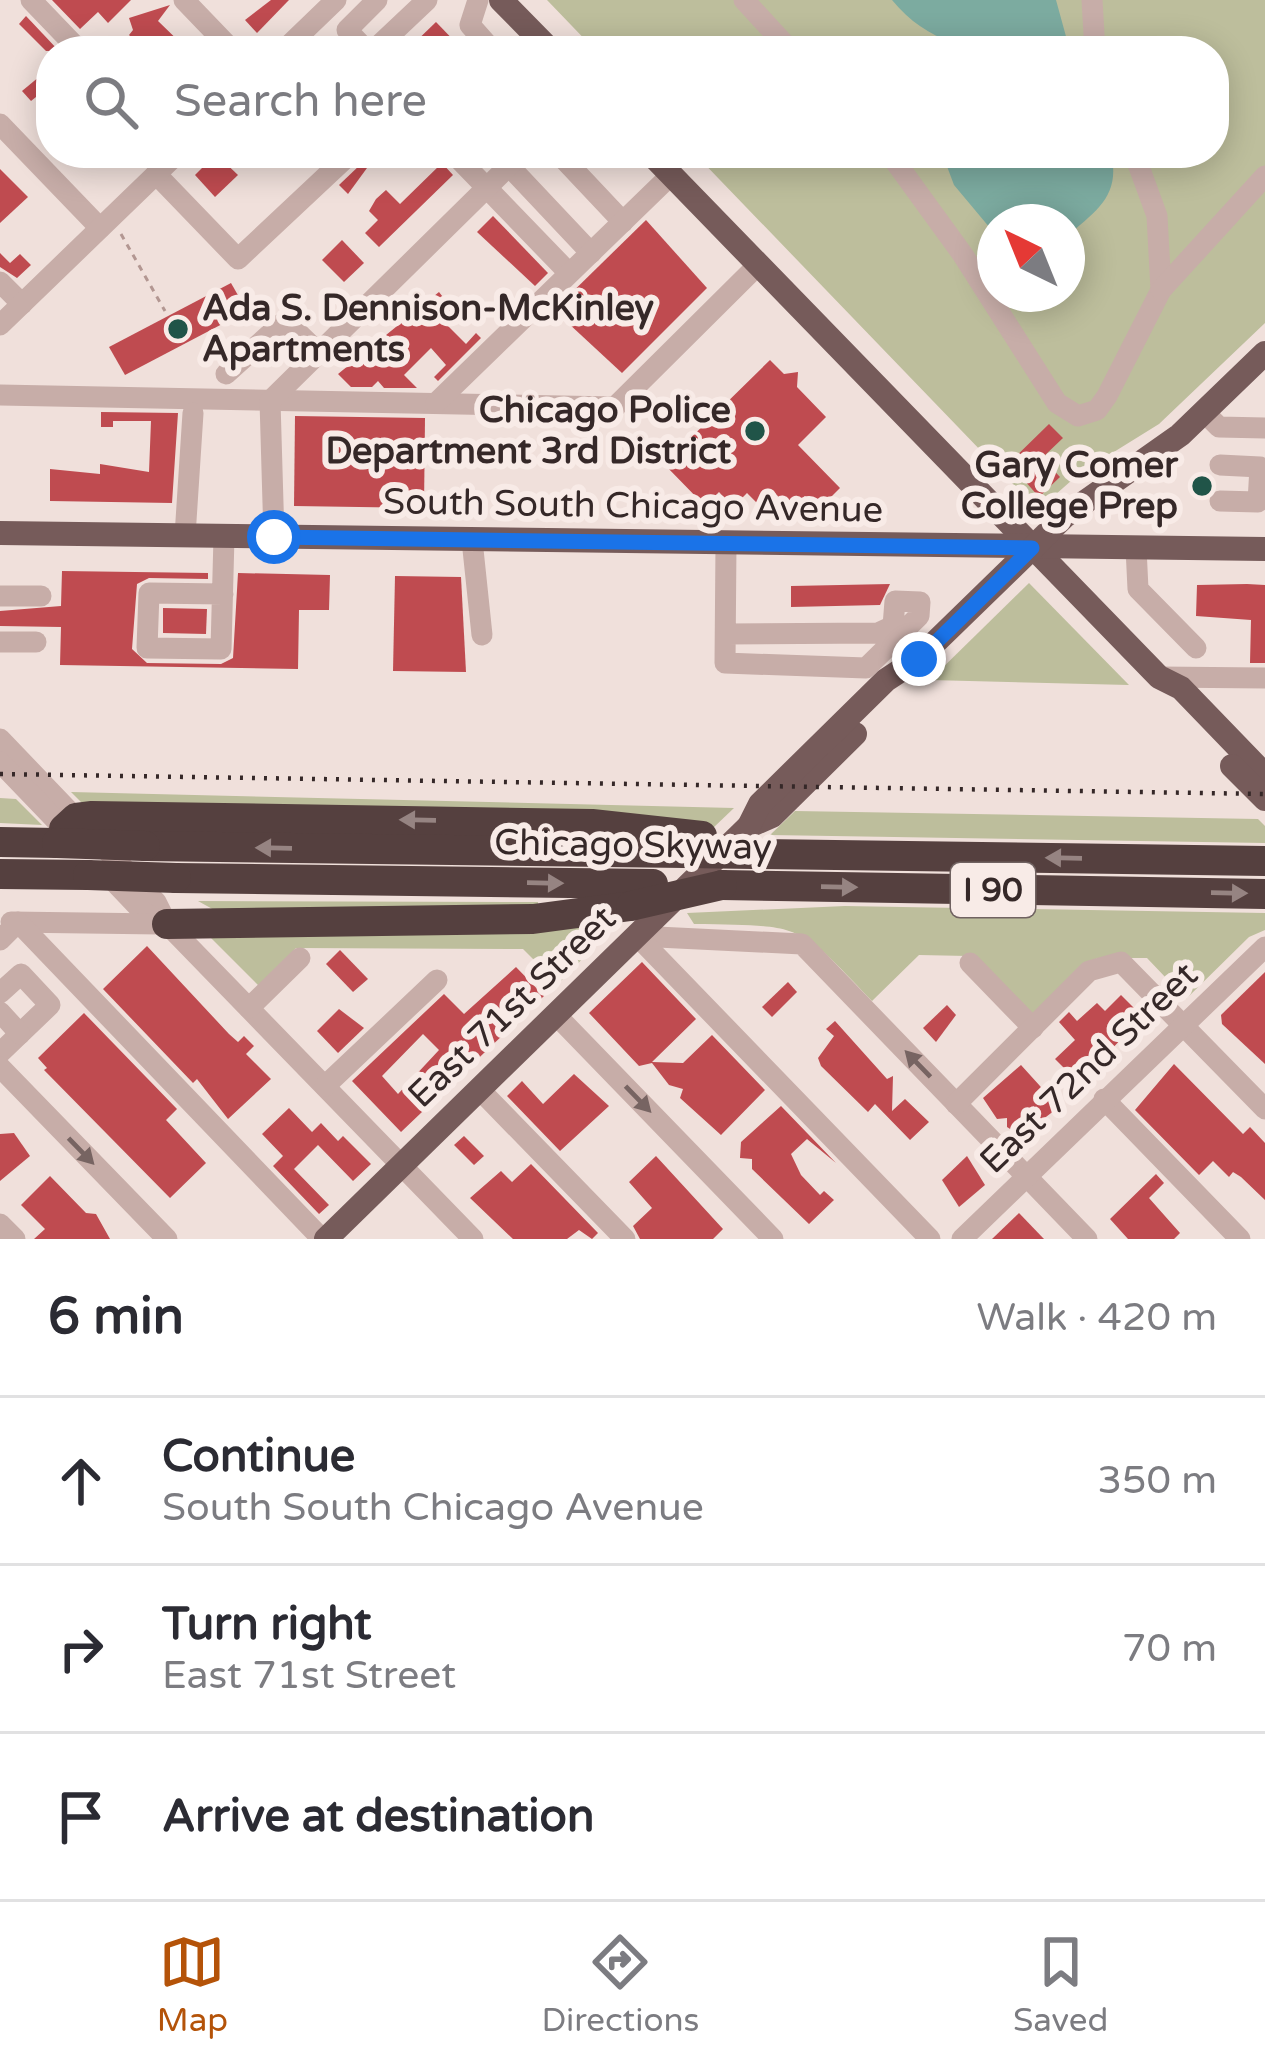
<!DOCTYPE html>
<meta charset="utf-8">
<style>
:root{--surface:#fff;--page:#f2f2f3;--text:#2b2b33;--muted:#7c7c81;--line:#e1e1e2;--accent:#b45309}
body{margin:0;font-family:"Varela Round",sans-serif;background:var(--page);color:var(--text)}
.compass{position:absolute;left:977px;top:204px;width:108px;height:108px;border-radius:50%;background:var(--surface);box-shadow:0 6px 30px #0003;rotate:317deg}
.stop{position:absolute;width:36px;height:36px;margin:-27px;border:9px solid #1a73e8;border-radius:50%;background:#fff}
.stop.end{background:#1a73e8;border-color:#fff;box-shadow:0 3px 12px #0008}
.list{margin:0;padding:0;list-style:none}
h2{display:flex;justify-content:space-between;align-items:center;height:156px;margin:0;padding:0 48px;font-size:51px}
h2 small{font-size:39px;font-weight:400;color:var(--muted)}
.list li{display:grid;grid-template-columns:78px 1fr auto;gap:36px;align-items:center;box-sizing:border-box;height:168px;padding:0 48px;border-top:3px solid var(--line)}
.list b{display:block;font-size:45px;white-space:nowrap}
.list p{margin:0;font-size:39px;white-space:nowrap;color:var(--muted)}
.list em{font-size:39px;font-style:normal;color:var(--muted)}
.icon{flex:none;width:66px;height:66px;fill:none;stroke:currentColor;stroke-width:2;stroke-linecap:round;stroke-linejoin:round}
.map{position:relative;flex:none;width:1265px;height:1239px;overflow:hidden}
.search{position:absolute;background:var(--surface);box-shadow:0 6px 30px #0003;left:36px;right:36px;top:36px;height:132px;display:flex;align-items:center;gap:30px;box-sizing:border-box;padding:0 42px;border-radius:48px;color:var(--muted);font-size:45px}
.sheet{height:660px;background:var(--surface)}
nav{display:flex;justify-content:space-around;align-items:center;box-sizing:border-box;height:168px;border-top:3px solid var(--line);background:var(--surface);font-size:33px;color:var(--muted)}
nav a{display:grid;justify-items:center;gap:6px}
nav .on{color:var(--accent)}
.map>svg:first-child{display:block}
</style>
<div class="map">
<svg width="1265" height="1239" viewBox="0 0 1265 1239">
<rect width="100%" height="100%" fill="#f0e0db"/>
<g fill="#bdbe9c" fill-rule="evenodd">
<path d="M547,0H1265V323L1159,424L1080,473L1038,510L694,153H1214V51H596ZM995,222H1067V294H995Z"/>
<polygon points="1029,583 1129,685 930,680"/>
<polygon points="71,792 734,808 712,829 84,805"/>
<polygon points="0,798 16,799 42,825 0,823"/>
<polygon points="795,811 1258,819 1265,826 1265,843 770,835"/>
<polygon points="198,901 538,902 538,912 216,911"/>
<path d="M845,906L1265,913V930L1249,937L1186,999L1147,958H1097L1033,1021L968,956L919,955L872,1001C796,921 803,926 694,924L687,913Z"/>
<polygon points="622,918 558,984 523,949 296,948 259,986 210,937"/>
</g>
<g fill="#7caba0">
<path d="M892,0H1056L1070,51C1001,51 941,59 892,0Z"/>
<path d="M942,153H1111C1121,196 1096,211 1067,236V222H995V234L954,185Z"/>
</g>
<g fill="#bf4b50" fill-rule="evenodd">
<polygon points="52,0 131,0 108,23 98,12 80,29"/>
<polygon points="271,0 289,0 257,33 245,20"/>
<polygon points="170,5 158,21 189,51 133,51 139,45 129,35 133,30 129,18"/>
<polygon points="26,16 59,51 46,51 19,24"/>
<polygon points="436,22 464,51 406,51"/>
<polygon points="51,67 51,85 31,101 22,91"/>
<polygon points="216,154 238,175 215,197 195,175"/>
<polygon points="362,163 367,168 348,194 339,185"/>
<polygon points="442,163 453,175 379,247 365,233 378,220 369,211 376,199 386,190 400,204"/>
<polygon points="0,169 28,197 0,223"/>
<polygon points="493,216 548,273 535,286 477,232"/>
<polygon points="646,220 707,288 622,373 554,310"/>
<polygon points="342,240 364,263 344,282 322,260"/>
<polygon points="0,253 10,263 20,254 31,265 17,278 0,267"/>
<polygon points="231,283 247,311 125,375 109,347"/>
<polygon points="439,292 456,314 446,324 466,344 476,333 481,338 438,381 434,377 446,365 431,348 404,375 417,388 384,388 378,381 372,387 351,387 338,374"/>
<polygon points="770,360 784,374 798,372 797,387 826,417 798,445 840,488 818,510 805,496 791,510 775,493 761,507 747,493 733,507 719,492 705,506 664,464"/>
<polygon points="101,412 178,413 172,503 50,501 50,469 100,474 100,464 149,472 151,421 113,421 113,427 101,427"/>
<polygon points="295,416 425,418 424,508 294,506"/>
<polygon points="1049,424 1063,438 1042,458 1060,477 1039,497 1009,463"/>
<polygon points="62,571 208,573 208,579 149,578 137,584 132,649 147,663 221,664 233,658 238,573 330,575 329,610 299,610 298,669 60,665 61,627 0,626 0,611 61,606"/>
<polygon points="395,576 461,577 466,672 393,671"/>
<polygon points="890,584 880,605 791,607 791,586"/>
<polygon points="1247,584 1265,585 1265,663 1250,663 1251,620 1196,616 1197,585"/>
<polygon points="163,608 207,609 206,634 163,633"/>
<polygon points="147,946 229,1034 238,1042 244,1036 254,1046 246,1054 271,1079 228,1119 197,1079 193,1083 103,989"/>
<polygon points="340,950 368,979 353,992 326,964"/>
<polygon points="642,962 696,1019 652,1062 683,1063 712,1035 765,1090 721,1135 680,1098 683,1089 669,1085 652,1063 639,1066 589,1013"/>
<path d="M516,967L544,996L401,1132L352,1081L444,994L464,1014ZM423,1034L439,1050L398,1094L382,1076Z"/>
<polygon points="1265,972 1265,1064 1222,1024 1221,1015"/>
<polygon points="788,982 797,992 772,1017 762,1007"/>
<polygon points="1121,995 1142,1016 1080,1084 1055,1059 1075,1040 1059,1022 1069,1012 1077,1021 1097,1003 1105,1011"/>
<polygon points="947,1005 956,1015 936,1042 923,1028"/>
<polygon points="339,1009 364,1028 338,1053 317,1031"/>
<polygon points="84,1013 177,1109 166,1120 206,1163 170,1198 44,1070 47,1068 38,1058"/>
<polygon points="835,1021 887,1079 893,1076 892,1111 905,1099 929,1122 910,1140 875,1104 868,1112 821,1066 818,1058 834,1036 826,1029"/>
<polygon points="1174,1064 1243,1134 1250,1127 1265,1143 1265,1200 1241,1177 1233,1172 1229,1177 1213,1161 1199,1175 1135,1110"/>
<polygon points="1021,1065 1059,1107 1021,1136 1007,1127 1007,1118 997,1119 983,1098"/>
<polygon points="574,1074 609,1106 560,1151 507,1096 522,1081 543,1104"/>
<polygon points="781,1106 836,1163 807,1139 791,1154 801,1175 820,1195 824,1191 834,1200 809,1224 752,1169 752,1159 740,1158 741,1142"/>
<polygon points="289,1108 312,1132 321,1123 338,1141 343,1136 371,1164 353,1181 318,1145 294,1169 329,1205 319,1214 273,1166 283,1156 262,1134"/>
<polygon points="14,1133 30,1156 0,1181 0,1134"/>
<polygon points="464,1136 484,1156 474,1165 454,1145"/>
<polygon points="656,1156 723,1229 713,1239 640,1239 633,1226 652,1208 629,1182"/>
<polygon points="967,1156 985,1185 959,1207 942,1180"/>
<polygon points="531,1164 598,1233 592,1239 579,1230 567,1239 513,1239 470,1198 501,1171 512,1182"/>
<polygon points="1156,1174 1164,1183 1149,1198 1180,1233 1174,1239 1128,1239 1110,1219"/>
<polygon points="50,1176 86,1213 96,1214 110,1239 34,1239 45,1229 21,1205"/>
<polygon points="1019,1213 1044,1239 992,1239"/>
</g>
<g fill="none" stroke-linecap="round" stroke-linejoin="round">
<polyline stroke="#b39792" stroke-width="3" stroke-dasharray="6 6" stroke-linecap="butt" points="121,234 165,311"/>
<g stroke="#c7ada8" stroke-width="21">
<polyline points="31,0 80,51"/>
<polyline points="184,0 233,51"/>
<polyline points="478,0 470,25 493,51"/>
<polyline points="744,0 791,51"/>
<polyline points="1092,0 1095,51"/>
<polyline points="283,51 336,0"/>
<polyline points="367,51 347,30 377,0"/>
<polyline points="373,51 427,0"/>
<polyline points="0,124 100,228"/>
<polyline points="453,153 569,273"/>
<polyline points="558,153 623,222"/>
<polyline points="889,153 963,255 1057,403 1078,416 1097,410 1107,396 1161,290 1157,216 1134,153"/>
<polyline points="509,166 591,253"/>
<polyline points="156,174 238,259 351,153"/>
<polyline points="0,282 22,304"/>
<polyline points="1161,290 1265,176"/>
<polyline points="0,325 178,153"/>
<polyline points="226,374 281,324 292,327 319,353"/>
<polyline points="0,395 615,407 758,265"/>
<polyline points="436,403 671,175"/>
<polyline points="1204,412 1219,427 1265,428"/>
<polyline points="1220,465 1260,467 1258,502 1220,501"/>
<polyline points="185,536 193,413"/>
<polyline points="274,537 270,401 522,153"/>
<polyline points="472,540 482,635"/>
<polyline points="726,544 725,663 866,668 919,616 920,602 895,601 893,626 878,633 726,634"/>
<polyline points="1136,548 1138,589 1196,648"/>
<polyline points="223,594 149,593 147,648 221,649 224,537"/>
<polyline points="0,596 41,596"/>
<polyline points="0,642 36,642"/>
<polyline points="1159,677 1265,678"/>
<polyline points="0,739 156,902 167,924 473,1239"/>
<polyline points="0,762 70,835"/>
<polyline points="104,871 143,912 166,924"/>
<polyline points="11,922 160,924"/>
<polyline points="637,936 802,944 1087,1239"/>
<polyline points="637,936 930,1239"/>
<polyline points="0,940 18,922 322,1239"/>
<polyline points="970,963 1033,1028"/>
<polyline points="0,993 21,974 50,1005 0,1053"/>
<polyline points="249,1008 300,958"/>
<polyline points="0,1012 20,1034"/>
<polyline points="556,1015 773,1239"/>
<polyline points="0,1067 167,1239"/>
<polyline points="325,1086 437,980"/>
<polyline points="479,1089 625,1239"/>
<polyline points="1104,1099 1240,1239"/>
<polyline points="956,1104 1089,971 1121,962 1265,1109"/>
<polyline points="0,1224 15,1239"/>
<polyline points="962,1239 1265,947"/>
</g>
<g stroke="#765b5a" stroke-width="24">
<polyline points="501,0 551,51"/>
<polyline points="650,153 1159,677 1181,688 1265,775"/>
<polyline points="0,533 1265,549"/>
<polyline points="1232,766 1265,799"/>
<polyline points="749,826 772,816 855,734"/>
<polyline points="326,1239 749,826 760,804 886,680 918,659 1065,516 1180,435 1265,353"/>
</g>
<g stroke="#55403f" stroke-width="30">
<polyline points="64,829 76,818 92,816 592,824 702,836"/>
<polyline points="0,842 57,843"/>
<polyline points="145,846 685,853"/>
<polyline points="754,854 1265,861"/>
<polyline points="0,874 88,875"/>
<polyline points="176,878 653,884"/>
<polyline points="722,885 1265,894"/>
<polyline points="167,924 533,919 631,906"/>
</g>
<polyline stroke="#352828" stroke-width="4.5" stroke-dasharray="3 9" stroke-linecap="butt" points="0,774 1265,794"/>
<g stroke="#55403f" stroke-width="30">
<polyline points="57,843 145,846"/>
<polyline points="685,853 754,854"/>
<polyline points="88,875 176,878"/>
<polyline points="631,906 722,885"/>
</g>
</g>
<defs><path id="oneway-solid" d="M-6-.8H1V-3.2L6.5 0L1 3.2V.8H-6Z" transform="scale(3)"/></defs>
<g fill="#968482">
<use href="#oneway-solid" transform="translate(418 820) rotate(-179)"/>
<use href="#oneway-solid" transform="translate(274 848) rotate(-179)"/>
<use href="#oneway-solid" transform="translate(1064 858) rotate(-179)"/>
<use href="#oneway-solid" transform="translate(545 883) rotate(1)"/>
<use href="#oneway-solid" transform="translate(839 887) rotate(1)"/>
<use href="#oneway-solid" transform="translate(1229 893) rotate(1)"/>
</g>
<g fill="#776462">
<use href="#oneway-solid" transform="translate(918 1064) rotate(-134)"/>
<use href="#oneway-solid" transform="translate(638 1099) rotate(46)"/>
<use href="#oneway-solid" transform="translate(81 1151) rotate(46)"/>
</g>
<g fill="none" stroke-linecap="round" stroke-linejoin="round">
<polyline stroke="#1a73e8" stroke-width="15" points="274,537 1032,548 919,659"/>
</g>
<g fill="#205448" stroke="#f8ebe7" stroke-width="4.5">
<circle cx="178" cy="329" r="12"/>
<circle cx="755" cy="431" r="12"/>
<circle cx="1202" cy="486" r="12"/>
</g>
<g text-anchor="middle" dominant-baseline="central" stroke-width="12" stroke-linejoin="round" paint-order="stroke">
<rect fill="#f8ebe7" stroke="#706261" stroke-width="3" x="951" y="863" width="84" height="54" rx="9"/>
<g font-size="33" font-weight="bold" fill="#352828">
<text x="993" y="890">I 90</text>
</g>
<g font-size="36" font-weight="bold" fill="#352828" stroke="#f8ebe7" text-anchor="end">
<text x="202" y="308" text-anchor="start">Ada S. Dennison-McKinley<tspan x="202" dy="41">Apartments</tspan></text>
<text x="731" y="410">Chicago Police<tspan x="731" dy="41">Department 3rd District</tspan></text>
<text x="1178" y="465">Gary Comer<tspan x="1178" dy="41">College Prep</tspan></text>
</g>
<g font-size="36" fill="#352828" stroke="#f8ebe7">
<text transform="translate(633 506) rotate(1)">South South Chicago Avenue</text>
<text transform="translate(633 845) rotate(1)">Chicago Skyway</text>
<text transform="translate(512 1007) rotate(-44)">East 71st Street</text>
<text transform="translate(1089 1068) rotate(-44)">East 72nd Street</text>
</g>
</g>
</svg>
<svg class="compass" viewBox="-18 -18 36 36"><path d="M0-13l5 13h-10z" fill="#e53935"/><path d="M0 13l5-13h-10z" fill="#7c7c81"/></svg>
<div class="stop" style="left:274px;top:537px"></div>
<div class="stop end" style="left:919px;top:659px"></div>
<div class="search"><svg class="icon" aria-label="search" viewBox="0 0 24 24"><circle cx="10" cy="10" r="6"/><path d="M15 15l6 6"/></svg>Search here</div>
</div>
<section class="sheet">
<h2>6 min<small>Walk · 420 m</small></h2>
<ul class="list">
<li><svg class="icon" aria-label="ahead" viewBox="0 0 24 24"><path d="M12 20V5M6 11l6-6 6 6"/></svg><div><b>Continue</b><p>South South Chicago Avenue</p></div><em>350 m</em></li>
<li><svg class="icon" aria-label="right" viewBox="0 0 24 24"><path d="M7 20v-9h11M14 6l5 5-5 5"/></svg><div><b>Turn right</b><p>East 71st Street</p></div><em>70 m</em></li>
<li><svg class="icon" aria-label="arrive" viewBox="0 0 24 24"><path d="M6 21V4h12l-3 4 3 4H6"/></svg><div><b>Arrive at destination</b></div></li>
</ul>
</section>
<nav>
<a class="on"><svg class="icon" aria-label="map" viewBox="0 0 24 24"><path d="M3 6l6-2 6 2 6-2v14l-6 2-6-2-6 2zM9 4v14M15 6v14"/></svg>Map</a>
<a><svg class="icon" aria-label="directions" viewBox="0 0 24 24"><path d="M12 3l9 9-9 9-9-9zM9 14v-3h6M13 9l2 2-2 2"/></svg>Directions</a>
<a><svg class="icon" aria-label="saved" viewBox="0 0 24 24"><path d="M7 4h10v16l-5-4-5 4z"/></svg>Saved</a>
</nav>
